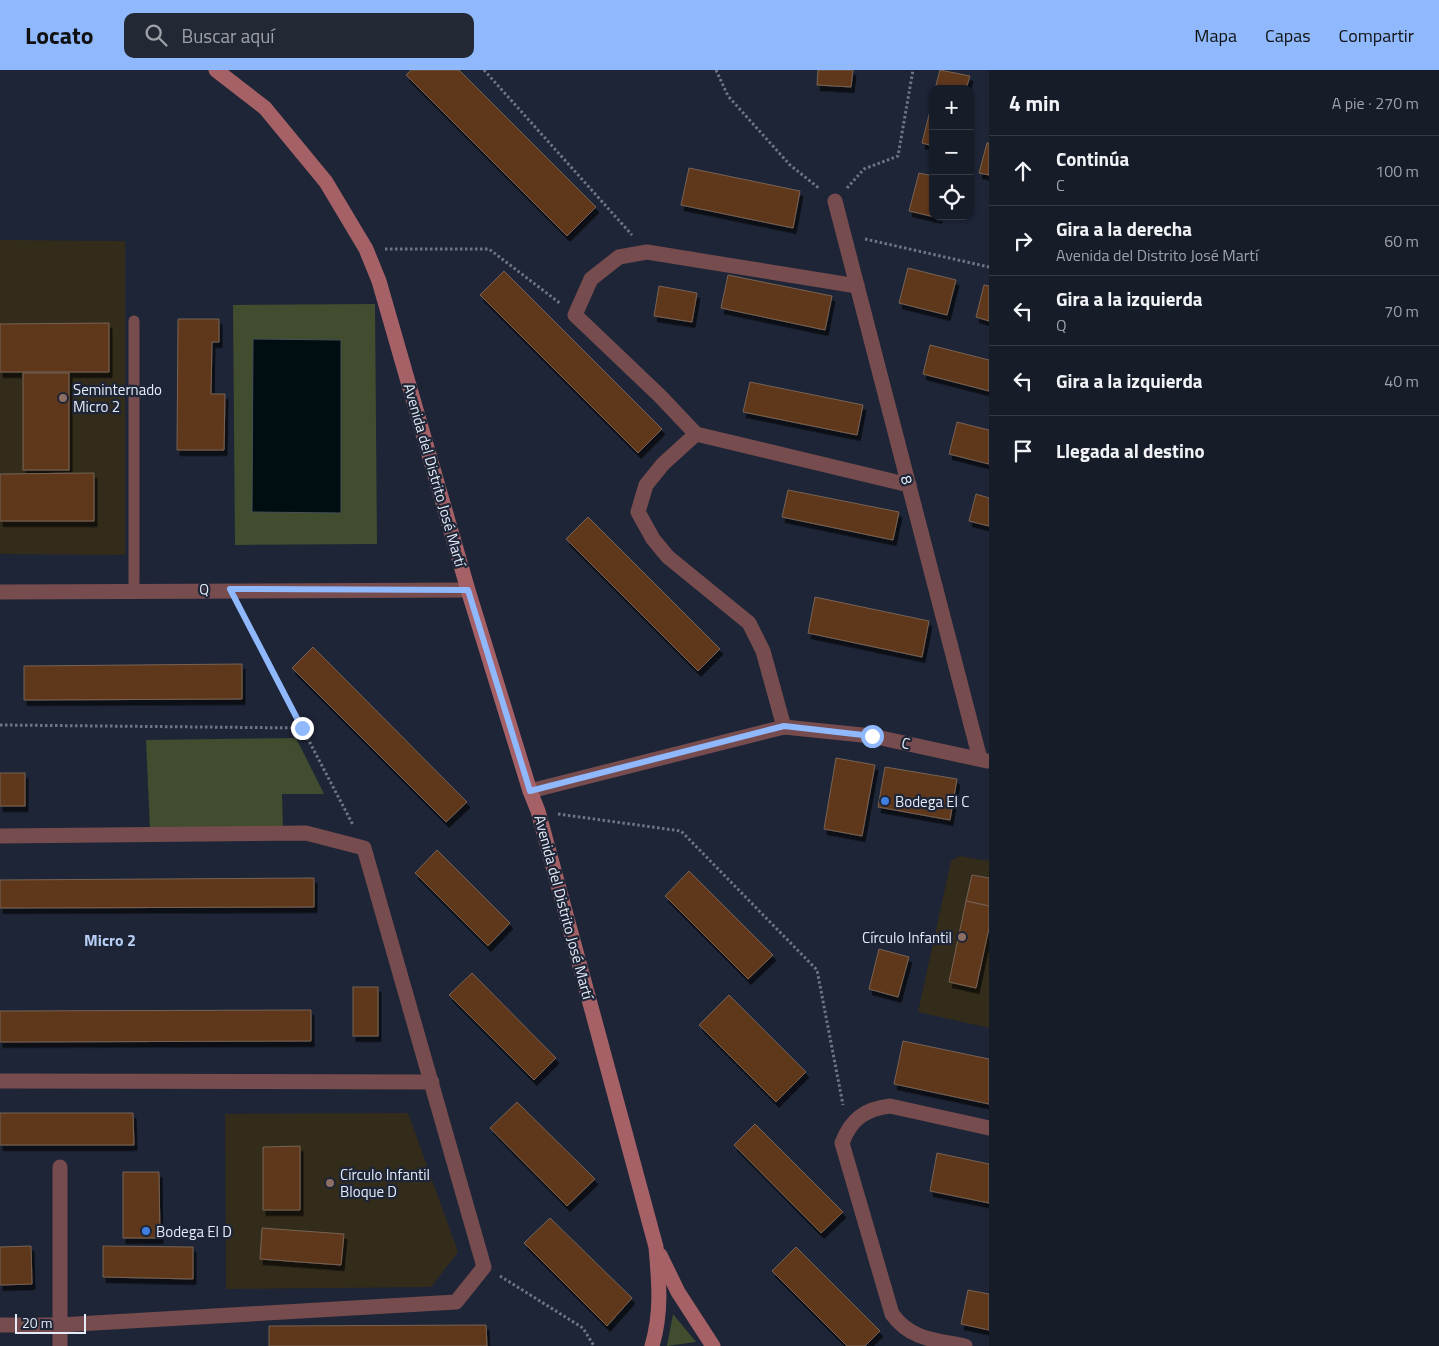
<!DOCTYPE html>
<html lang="es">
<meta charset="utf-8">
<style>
:root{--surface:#161c28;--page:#232934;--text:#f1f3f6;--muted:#9ea1a8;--line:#353a45;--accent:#8fb8fd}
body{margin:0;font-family:"Titillium Web",sans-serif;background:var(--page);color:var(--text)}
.controls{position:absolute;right:15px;top:15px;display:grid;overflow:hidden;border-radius:10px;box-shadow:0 1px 4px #0004}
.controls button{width:45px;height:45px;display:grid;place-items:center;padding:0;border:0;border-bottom:1px solid var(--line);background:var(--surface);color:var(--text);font:25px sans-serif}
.scale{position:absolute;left:15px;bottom:12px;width:71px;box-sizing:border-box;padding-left:5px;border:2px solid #e5ebf7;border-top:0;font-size:14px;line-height:18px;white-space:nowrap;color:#e5ebf7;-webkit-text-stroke:4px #1d2536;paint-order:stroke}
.stop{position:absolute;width:15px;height:15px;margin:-11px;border:4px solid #8fb8fd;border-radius:50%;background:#fff}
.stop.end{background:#8fb8fd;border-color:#fff;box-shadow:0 1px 5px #0008}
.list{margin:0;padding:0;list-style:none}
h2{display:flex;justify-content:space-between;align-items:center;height:65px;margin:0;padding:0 20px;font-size:21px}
h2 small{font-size:16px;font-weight:400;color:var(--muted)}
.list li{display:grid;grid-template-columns:32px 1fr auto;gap:15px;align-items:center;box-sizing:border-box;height:70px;padding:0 20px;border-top:1px solid var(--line)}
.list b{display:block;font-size:19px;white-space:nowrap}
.list p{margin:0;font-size:16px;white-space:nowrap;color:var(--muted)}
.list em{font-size:16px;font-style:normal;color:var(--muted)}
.icon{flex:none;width:28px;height:28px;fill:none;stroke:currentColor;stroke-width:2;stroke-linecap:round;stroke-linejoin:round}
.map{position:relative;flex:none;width:989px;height:1276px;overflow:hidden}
header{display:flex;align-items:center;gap:30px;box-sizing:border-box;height:70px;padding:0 25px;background:var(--accent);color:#111}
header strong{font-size:24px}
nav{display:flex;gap:28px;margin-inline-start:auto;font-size:18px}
.search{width:350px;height:45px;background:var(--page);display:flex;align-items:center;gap:12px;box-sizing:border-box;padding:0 18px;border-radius:10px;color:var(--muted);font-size:19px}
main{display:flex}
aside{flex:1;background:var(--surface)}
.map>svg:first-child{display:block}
</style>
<header>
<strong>Locato</strong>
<div class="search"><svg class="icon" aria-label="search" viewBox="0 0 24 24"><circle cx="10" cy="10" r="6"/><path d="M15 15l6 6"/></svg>Buscar aquí</div>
<nav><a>Mapa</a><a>Capas</a><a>Compartir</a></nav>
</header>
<main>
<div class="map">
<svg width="989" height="1276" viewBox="0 0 989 1276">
<defs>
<filter id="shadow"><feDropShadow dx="3" dy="5.5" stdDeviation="0" flood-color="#0009"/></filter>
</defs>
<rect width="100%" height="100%" fill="#1d2536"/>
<g fill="#332c1b">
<polygon points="0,170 125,171 125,485 0,484"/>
<polygon points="960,786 988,791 989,787 989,958 918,942 951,791"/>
<polygon points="408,1043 458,1182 431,1217 226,1219 225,1044"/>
</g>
<g fill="#414d2e">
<polygon points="375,234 377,474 235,475 233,235"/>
<polygon points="296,668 324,724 282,724 283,759 150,759 146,670"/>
<polygon points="673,1244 696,1272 667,1276"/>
</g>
<polygon fill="#000e12" stroke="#455057" points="253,269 341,270 341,443 252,442"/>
<g fill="#5f381b" stroke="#776255" filter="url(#shadow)">
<polygon points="411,0 459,0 596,137 567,166 406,5"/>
<polygon points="818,0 853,0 851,17 817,15"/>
<polygon points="940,0 970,6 966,19 935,19"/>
<polygon points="933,29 933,76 922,73"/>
<polygon points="987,73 989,73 989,105 979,103"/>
<polygon points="689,98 800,121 793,158 681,135"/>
<polygon points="919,103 933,106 933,146 939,146 939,148 909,141"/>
<polygon points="908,198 956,210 947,245 899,233"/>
<polygon points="504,201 662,359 638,383 480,225"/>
<polygon points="728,205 832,226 825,260 721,238"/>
<polygon points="984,215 989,216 989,251 976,247"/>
<polygon points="659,216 697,223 692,252 654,246"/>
<polygon points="178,249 219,249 219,272 212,272 211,324 225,324 224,380 177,380"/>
<polygon points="109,253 109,302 0,302 0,254"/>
<polygon points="930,275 989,290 989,321 923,304"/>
<rect x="23" y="303" width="46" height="97"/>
<polygon points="750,312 863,335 857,365 743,342"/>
<polygon points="957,352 989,360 989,394 949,384"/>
<polygon points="94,403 94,451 0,451 0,404"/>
<polygon points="788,420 899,442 893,470 782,447"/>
<polygon points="976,424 989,428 989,456 969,451"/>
<polygon points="588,447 720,579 698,601 566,469"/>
<polygon points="815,527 929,551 922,587 808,563"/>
<polygon points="313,577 467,732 446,752 292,598"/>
<polygon points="242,594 242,629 24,630 24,596"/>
<polygon points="836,688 875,695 862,766 824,759"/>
<polygon points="885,697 957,709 950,750 878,737"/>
<rect x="0" y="703" width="25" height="33"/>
<polygon points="437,780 510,853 488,876 415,803"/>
<polygon points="689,801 773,885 748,909 665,826"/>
<polygon points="972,805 989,808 989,836 966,831"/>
<polygon points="314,808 314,837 0,838 0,810"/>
<polygon points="966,831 989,836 989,858 976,918 949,912"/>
<polygon points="879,879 909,887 898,927 869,919"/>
<polygon points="472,903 556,988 534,1010 449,925"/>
<rect x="353" y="917" width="25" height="49"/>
<polygon points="729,925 806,1002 776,1032 699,955"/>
<polygon points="311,940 311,971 0,972 0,941"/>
<polygon points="903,971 989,989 989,1034 894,1014"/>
<polygon points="517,1032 595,1109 567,1136 490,1058"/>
<polygon points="0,1043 133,1043 134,1075 0,1075"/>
<polygon points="755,1054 843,1142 821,1163 734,1075"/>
<polygon points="300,1076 300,1140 263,1140 263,1077"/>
<polygon points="937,1083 989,1094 989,1133 930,1121"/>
<polygon points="123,1102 159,1102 160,1168 123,1168"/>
<polygon points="550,1148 632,1228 607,1256 524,1173"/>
<polygon points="262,1158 344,1164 341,1195 260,1189"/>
<polygon points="31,1176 32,1214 0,1215 0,1177"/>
<polygon points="103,1176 193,1177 193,1209 103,1207"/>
<polygon points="796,1177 880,1261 865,1276 847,1276 772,1201"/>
<polygon points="968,1220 989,1224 989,1260 961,1254"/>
<polygon points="486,1255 487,1276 269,1276 269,1256"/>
</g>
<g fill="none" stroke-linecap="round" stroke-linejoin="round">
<g stroke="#6e7584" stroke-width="3" stroke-dasharray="2.5 2.5" stroke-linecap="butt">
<polyline points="484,0 632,165"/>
<polyline points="716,0 728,26 790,95 820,119"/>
<polyline points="847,118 864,99 898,86 913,0"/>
<polyline points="865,169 989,197"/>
<polyline points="385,179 489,179 561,234"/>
<polyline points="240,539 353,755"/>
<polyline points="0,655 302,658"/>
<polyline points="558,744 681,761 817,900 843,1035"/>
<polyline points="500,1206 583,1258 594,1276"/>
</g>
<polyline stroke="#774c4f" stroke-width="11" points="134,520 134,251"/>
<g stroke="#774c4f" stroke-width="15">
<polyline points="835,131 980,689"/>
<polyline points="857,216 647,182 619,187 591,209 575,245 660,326 696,364 909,415"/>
<polyline points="696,364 663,394 646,415 638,442 653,469 668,487 749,553 763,581 784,657"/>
<polyline points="0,522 468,520"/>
<polyline points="530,721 784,657 872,666 987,691"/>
<polyline points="0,766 306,763 364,778 484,1197 456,1232 60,1255 0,1255"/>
<polyline points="0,1011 432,1012"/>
<polyline points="60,1097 60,1276"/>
<path d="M965,1276C935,1270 911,1270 892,1244L842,1073C851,1049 865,1039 890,1036L989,1058"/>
</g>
<g stroke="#a56166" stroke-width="15">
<path d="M216,0L265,38L326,112L366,179L379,211L468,520L530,721L538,741L656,1177C659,1212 662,1242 652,1276"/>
<polyline points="660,1185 678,1222 713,1276"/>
</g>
</g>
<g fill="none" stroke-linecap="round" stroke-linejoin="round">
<polyline stroke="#8fb8fd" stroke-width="6" points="302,658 230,519 468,520 530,721 784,656 872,666"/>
</g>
<g fill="#8d6e63" stroke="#1d2536" stroke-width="2">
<circle cx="63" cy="328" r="5"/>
<circle cx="962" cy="867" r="5"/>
<circle cx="330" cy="1113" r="5"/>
</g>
<g fill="#3f7fe0" stroke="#1d2536" stroke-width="2">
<circle cx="885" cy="731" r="5"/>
<circle cx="146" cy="1161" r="5"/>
</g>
<g text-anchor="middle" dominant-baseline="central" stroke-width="4.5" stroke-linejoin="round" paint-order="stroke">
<g font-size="15" fill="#e5ebf7" stroke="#1d2536" text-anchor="start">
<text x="73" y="319">Seminternado<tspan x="73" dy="17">Micro 2</tspan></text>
<text x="895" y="731">Bodega El C</text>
<text x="952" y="867" text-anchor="end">Círculo Infantil</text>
<text x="340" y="1104">Círculo Infantil<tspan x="340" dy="17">Bloque D</tspan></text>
<text x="156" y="1161">Bodega El D</text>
</g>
<g font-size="15" fill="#e5ebf7" stroke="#1d2536">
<text transform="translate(435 405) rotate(74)">Avenida del Distrito José Martí</text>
<text transform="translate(907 410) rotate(75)">8</text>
<text transform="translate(204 519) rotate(-1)">Q</text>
<text transform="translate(906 673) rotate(12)">C</text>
<text transform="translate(564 837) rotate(75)">Avenida del Distrito José Martí</text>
</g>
<g font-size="16" font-weight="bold" fill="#b7cef5" stroke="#1d2536">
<text x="110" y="870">Micro 2</text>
</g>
</g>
</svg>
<div class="controls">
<button>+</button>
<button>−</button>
<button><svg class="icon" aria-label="locate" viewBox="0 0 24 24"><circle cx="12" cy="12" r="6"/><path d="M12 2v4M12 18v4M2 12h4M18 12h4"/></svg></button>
</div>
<div class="scale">20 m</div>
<div class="stop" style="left:872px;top:666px"></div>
<div class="stop end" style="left:302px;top:658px"></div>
</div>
<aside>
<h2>4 min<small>A pie · 270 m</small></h2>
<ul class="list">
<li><svg class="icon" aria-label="ahead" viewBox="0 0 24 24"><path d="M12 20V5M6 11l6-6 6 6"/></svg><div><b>Continúa</b><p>C</p></div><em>100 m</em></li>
<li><svg class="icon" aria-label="right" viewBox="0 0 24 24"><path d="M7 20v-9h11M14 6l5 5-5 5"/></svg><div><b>Gira a la derecha</b><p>Avenida del Distrito José Martí</p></div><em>60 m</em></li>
<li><svg class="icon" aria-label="left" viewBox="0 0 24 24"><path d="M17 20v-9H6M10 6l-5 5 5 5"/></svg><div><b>Gira a la izquierda</b><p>Q</p></div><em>70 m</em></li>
<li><svg class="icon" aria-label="left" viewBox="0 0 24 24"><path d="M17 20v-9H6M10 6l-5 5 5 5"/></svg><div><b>Gira a la izquierda</b></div><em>40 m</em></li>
<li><svg class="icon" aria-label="arrive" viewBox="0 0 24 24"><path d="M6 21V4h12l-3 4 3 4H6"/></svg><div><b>Llegada al destino</b></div></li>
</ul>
</aside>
</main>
